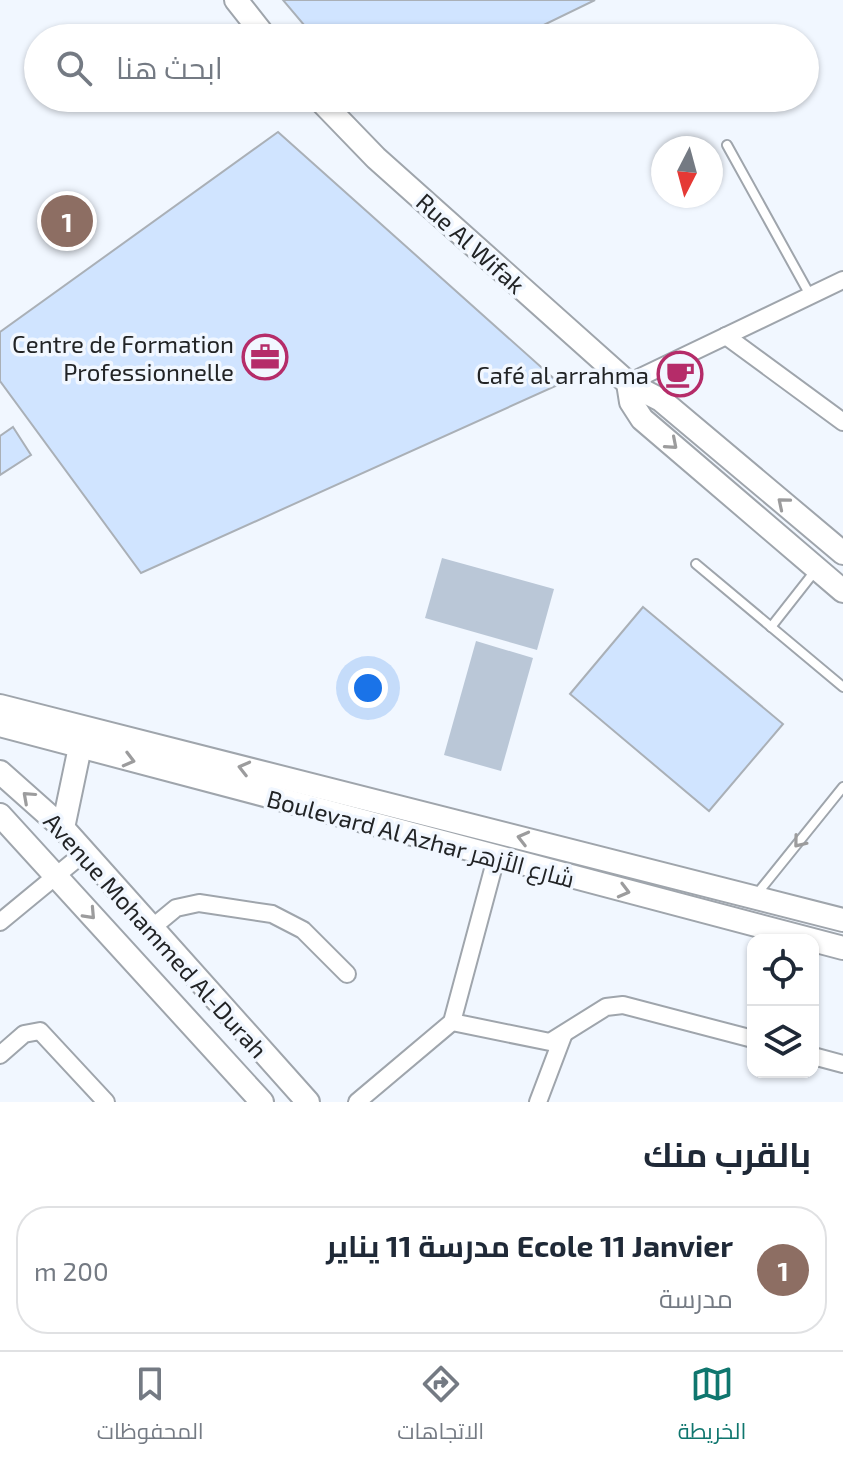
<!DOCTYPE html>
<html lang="ar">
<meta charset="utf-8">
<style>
:root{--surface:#fff;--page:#f2f2f3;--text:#1f2937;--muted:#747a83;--line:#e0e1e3;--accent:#0f766e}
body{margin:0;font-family:"Exo 2",Cairo,sans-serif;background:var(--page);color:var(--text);direction:rtl}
.controls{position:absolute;right:24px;bottom:24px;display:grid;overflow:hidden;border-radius:16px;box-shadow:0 2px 6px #0004}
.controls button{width:72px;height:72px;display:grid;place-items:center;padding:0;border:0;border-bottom:2px solid var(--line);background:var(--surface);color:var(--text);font:40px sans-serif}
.compass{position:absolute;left:651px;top:136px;width:72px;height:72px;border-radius:50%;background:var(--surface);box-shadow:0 2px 6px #0004;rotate:186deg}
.you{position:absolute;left:368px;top:688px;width:28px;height:28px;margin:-20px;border:6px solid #fff;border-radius:50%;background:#1a73e8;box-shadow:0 0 0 12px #1a73e833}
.badge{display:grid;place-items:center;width:52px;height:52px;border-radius:50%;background:var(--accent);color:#fff;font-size:26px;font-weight:700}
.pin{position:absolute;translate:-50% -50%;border:4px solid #fff;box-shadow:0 2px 8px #0006}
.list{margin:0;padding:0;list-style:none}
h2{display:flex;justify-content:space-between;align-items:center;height:104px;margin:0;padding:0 32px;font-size:34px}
h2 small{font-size:26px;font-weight:400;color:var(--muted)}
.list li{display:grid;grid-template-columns:52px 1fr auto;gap:24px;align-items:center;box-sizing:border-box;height:128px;margin:0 16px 16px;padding:0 16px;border:2px solid var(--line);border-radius:32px}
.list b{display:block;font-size:30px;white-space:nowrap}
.list p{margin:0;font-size:26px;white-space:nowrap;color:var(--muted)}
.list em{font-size:26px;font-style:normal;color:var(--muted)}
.icon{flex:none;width:44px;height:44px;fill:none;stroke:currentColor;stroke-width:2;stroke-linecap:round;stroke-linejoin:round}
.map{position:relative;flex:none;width:843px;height:1102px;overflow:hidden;direction:ltr}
.search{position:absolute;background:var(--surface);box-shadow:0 2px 6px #0004;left:24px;right:24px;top:24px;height:88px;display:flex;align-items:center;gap:20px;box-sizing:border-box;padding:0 28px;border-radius:44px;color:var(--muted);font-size:30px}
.sheet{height:248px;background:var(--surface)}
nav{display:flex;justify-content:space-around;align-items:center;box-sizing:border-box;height:112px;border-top:2px solid var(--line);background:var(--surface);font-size:22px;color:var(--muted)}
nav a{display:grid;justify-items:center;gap:4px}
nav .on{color:var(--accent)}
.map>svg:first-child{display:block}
</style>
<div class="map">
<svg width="843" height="1102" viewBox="0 0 843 1102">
<rect width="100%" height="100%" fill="#f1f7ff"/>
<g fill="#bac7d7">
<polygon points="442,558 554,589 537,650 425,618"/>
<polygon points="476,641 533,658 501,771 444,755"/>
</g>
<g fill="#d0e4ff" stroke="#aab0b7" stroke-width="2">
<polygon points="283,0 595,0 517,38 315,38"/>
<polygon points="278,132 560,384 141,573 0,381 0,332"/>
<polygon points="13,427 31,455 0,475 0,436"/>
<polygon points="643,607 783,724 709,811 570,694"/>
</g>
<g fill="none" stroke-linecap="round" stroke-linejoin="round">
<g stroke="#9fa5ac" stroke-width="12">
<g id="lane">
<polyline points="727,145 810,295"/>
<polyline points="696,564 843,687"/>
<polyline points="771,627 815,571"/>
<polyline points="756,895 843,787"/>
</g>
</g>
<g stroke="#9fa5ac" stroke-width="20">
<g id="street">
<polyline points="726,336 843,422"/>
<polyline points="628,383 843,280"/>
<polyline points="0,922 85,852"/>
<polyline points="153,927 176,908 199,903 272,914 303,930 347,974"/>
<polyline points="452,1022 550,1042 606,1007 623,1005 753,1039"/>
<polyline points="0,1055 24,1034 40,1031 106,1102"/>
<polyline points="813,1056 843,1064"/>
<polyline points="357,1102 452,1022 496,858"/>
<polyline points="538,1102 563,1036"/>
</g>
</g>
<g stroke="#9fa5ac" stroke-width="26">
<g id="secondary">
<polyline points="236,0 266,38"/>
<polyline points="318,98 376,158 628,383 661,400 843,553"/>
<polyline points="628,383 631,402 642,419 843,591"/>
<polyline points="0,706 843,920"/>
<polyline points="0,725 843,948"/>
<polyline points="0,772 63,828 308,1102"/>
<polyline points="0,815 262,1102"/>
<polyline points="63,828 80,747"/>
</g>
</g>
<use href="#lane" stroke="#fff" stroke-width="8"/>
<use href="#street" stroke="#fff" stroke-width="16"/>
<use href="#secondary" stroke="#fff" stroke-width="22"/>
</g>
<defs><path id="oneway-chevron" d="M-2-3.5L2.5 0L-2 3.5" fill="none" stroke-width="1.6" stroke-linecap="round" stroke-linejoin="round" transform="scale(2)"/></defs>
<g stroke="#9c9c9d">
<use href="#oneway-chevron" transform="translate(672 444) rotate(41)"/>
<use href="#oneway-chevron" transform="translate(783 503) rotate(-140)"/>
<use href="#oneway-chevron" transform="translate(129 760) rotate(15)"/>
<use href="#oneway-chevron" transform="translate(244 768) rotate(-166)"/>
<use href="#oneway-chevron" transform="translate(28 797) rotate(-138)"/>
<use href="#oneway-chevron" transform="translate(523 838) rotate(-166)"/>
<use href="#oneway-chevron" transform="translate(799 842) rotate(129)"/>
<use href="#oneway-chevron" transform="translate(624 891) rotate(15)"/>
<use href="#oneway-chevron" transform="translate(90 914) rotate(47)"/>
</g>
<defs>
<g id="office-ring" transform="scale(2.3)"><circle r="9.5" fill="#f1f7ff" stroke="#b52c69" stroke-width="1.5"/><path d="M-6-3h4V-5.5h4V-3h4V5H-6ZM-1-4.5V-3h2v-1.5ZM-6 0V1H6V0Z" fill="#b52c69"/></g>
<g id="cafe-ring" transform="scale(2.3)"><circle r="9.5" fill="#f1f7ff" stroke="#b52c69" stroke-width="1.5"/><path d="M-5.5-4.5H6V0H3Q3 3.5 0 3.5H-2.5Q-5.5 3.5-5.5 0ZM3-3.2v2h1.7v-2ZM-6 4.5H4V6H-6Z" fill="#b52c69"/></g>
</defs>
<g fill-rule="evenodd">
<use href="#office-ring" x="265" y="357"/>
<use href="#cafe-ring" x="680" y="374"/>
</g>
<g text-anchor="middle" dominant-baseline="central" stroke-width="7" stroke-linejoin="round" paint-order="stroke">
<g font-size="24" fill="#222426" stroke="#f1f7ff">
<text transform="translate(471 243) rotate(42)">Rue Al Wifak</text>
<text transform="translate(421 838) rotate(15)">Boulevard Al Azhar شارع الأزهر</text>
<text transform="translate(156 935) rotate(48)">Avenue Mohammed Al-Durah</text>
</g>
<g font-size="24" fill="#222426" stroke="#f1f7ff" text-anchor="end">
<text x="234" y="343">Centre de Formation<tspan x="234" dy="28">Professionnelle</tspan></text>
<text x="649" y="374">Café al arrahma</text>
</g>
</g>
</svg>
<div class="controls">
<button><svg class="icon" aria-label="locate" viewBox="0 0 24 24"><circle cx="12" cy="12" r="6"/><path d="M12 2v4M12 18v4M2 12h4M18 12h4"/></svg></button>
<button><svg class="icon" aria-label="layers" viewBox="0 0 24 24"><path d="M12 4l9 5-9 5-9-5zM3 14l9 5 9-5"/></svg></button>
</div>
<svg class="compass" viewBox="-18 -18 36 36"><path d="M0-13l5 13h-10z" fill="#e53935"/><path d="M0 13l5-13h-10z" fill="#747a83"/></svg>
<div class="you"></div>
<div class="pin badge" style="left:67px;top:221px;background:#8d6e63">1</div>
<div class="search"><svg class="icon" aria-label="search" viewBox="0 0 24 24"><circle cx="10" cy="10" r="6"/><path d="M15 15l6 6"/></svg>ابحث هنا</div>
</div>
<section class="sheet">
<h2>بالقرب منك<small></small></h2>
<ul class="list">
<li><span class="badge" style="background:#8d6e63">1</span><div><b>Ecole 11 Janvier مدرسة 11 يناير</b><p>مدرسة</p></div><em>200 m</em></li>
</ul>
</section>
<nav>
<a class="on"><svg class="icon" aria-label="map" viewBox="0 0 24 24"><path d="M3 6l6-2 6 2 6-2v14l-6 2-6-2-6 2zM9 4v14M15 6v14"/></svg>الخريطة</a>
<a><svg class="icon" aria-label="directions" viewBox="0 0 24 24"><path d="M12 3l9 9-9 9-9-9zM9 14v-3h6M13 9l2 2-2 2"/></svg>الاتجاهات</a>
<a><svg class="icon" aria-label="saved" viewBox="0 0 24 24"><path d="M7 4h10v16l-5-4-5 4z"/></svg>المحفوظات</a>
</nav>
